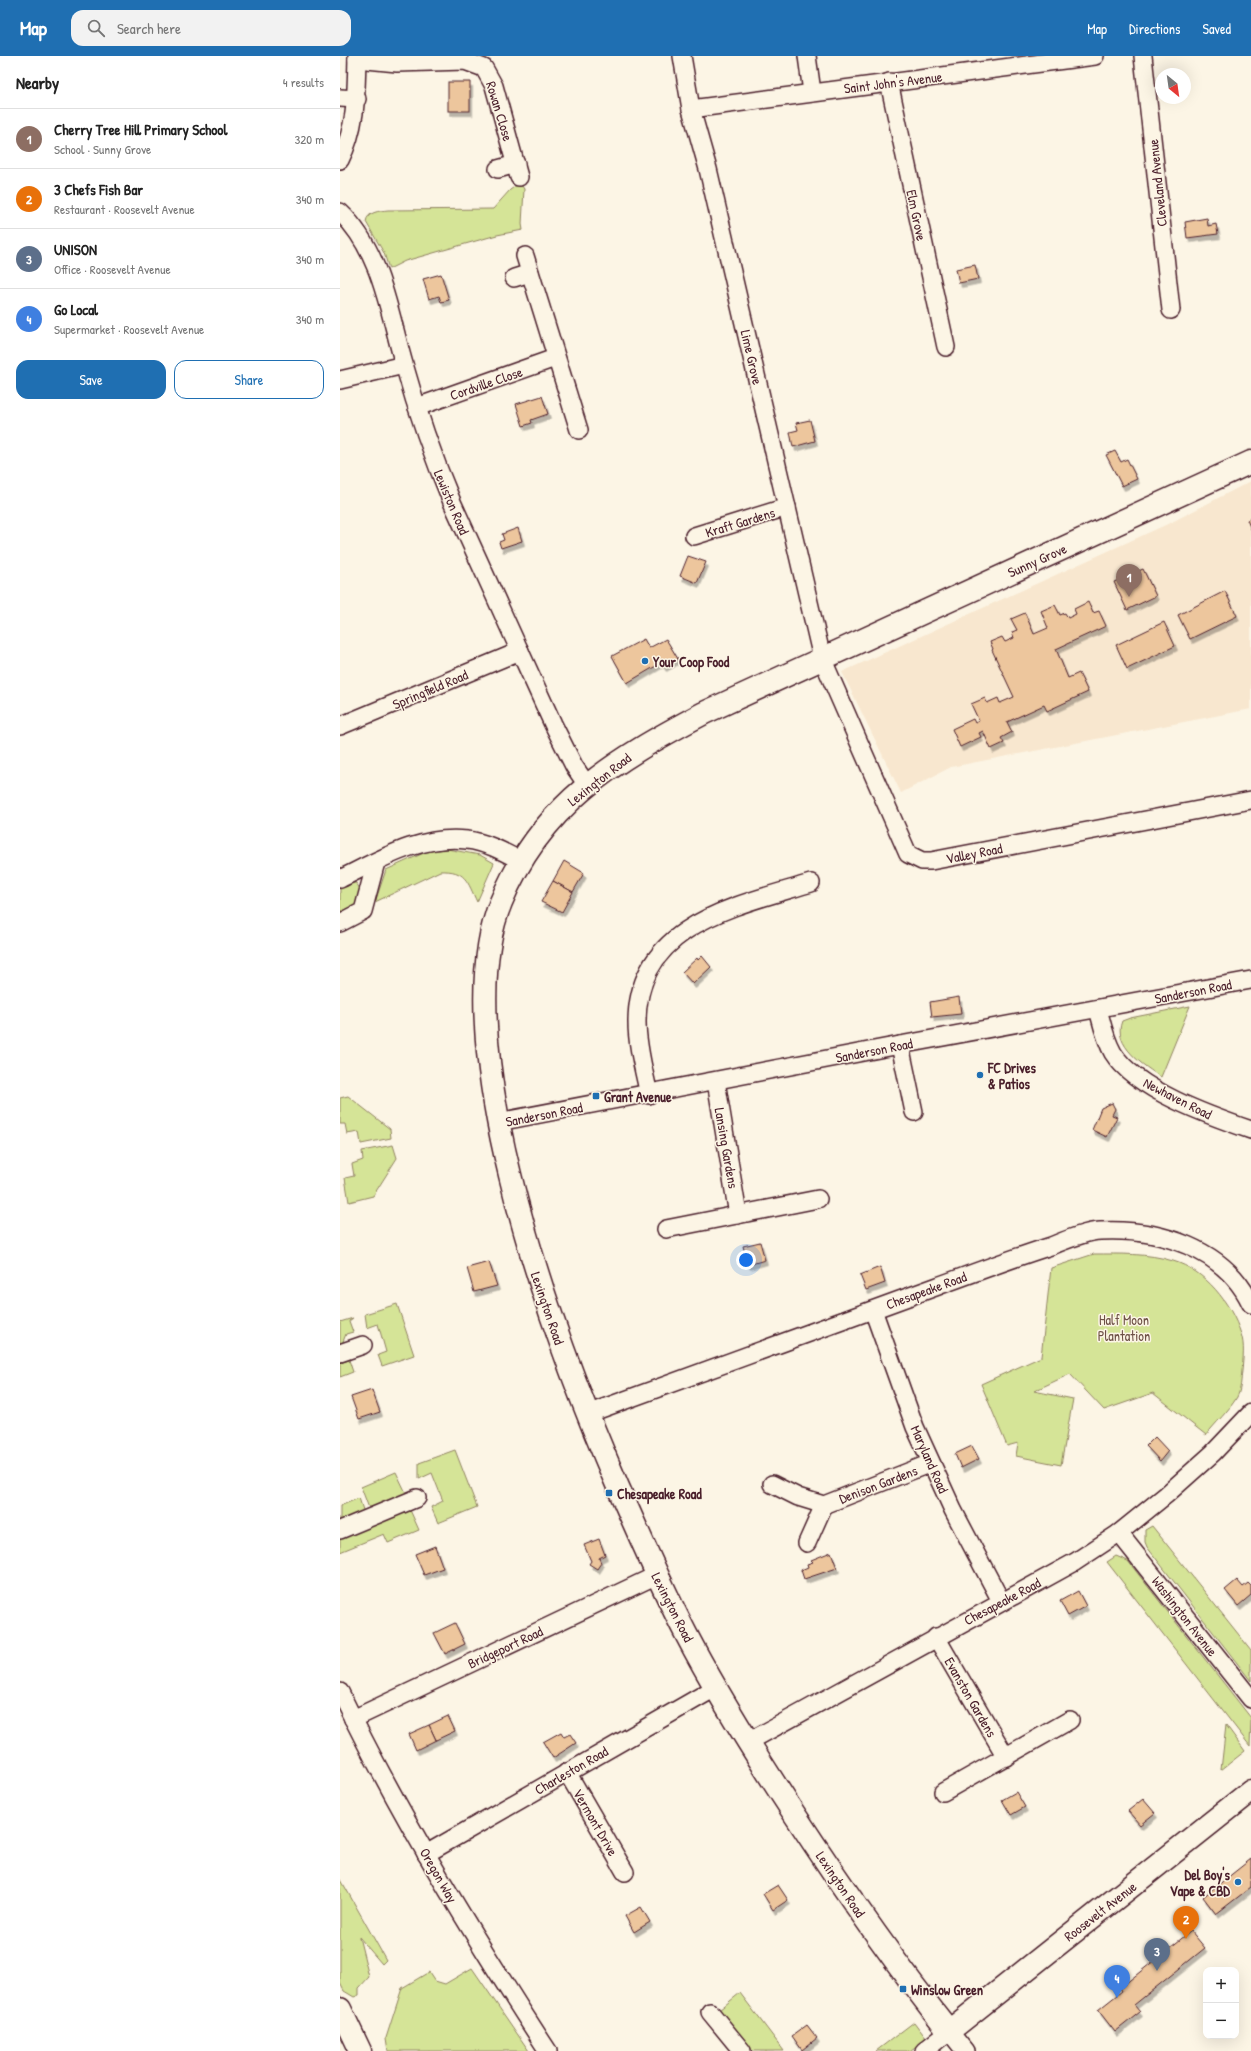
<!DOCTYPE html>
<meta charset="utf-8">
<style>
:root{--surface:#fff;--page:#f2f2f2;--text:#222;--muted:#767676;--line:#e0e0e0;--accent:#1f6fb2}
body{margin:0;font-family:"Patrick Hand",sans-serif;background:var(--page);color:var(--text)}
.controls{position:absolute;right:12px;bottom:12px;display:grid;overflow:hidden;border-radius:8px;box-shadow:0 4px 16px #0002}
.controls button{width:36px;height:36px;display:grid;place-items:center;padding:0;border:0;border-bottom:1px solid var(--line);background:var(--surface);color:var(--text);font:20px sans-serif}
.compass{position:absolute;left:815px;top:12px;width:36px;height:36px;border-radius:50%;background:var(--surface);box-shadow:0 4px 16px #0002;rotate:151deg}
.you{position:absolute;left:406px;top:1204px;width:14px;height:14px;margin:-10px;border:3px solid #fff;border-radius:50%;background:#1a73e8;box-shadow:0 0 0 6px #1a73e833}
.badge{display:grid;place-items:center;width:26px;height:26px;border-radius:50%;background:var(--accent);color:#fff;font-size:13px;font-weight:700}
.pin{position:absolute;translate:-50% -33px;filter:drop-shadow(0 1px 2px #0008)}
.pin::after{content:'';position:absolute;top:21px;width:14px;height:12px;background:inherit;clip-path:polygon(0 0,100% 0,50% 100%)}
.list{margin:0;padding:0;list-style:none}
h2{display:flex;justify-content:space-between;align-items:center;height:52px;margin:0;padding:0 16px;font-size:17px}
h2 small{font-size:13px;font-weight:400;color:var(--muted)}
.list li{display:grid;grid-template-columns:26px 1fr auto;gap:12px;align-items:center;box-sizing:border-box;height:60px;padding:0 16px;border-top:1px solid var(--line)}
.list b{display:block;font-size:15px;white-space:nowrap}
.list p{margin:0;font-size:13px;white-space:nowrap;color:var(--muted)}
.list em{font-size:13px;font-style:normal;color:var(--muted)}
.actions{display:flex;gap:8px;padding:12px 16px}
.actions a{flex:1;padding:9px 0;border:1px solid var(--accent);border-radius:12px;text-align:center;font-size:14px;color:var(--accent)}
.actions .main{background:var(--accent);color:#fff}
.icon{flex:none;width:22px;height:22px;fill:none;stroke:currentColor;stroke-width:2;stroke-linecap:round;stroke-linejoin:round}
.map{position:relative;flex:none;width:911px;height:1995px;overflow:hidden}
header{display:flex;align-items:center;gap:24px;box-sizing:border-box;height:56px;padding:0 20px;background:var(--accent);color:#fff}
header strong{font-size:19px}
nav{display:flex;gap:22px;margin-inline-start:auto;font-size:14px}
.search{width:280px;height:36px;background:var(--page);display:flex;align-items:center;gap:10px;box-sizing:border-box;padding:0 14px;border-radius:12px;color:var(--muted);font-size:15px}
main{display:flex}
aside{flex:1;background:var(--surface)}
.map>svg:first-child{display:block}
</style>
<header>
<strong>Map</strong>
<div class="search"><svg class="icon" aria-label="search" viewBox="0 0 24 24"><circle cx="10" cy="10" r="6"/><path d="M15 15l6 6"/></svg>Search here</div>
<nav><a>Map</a><a>Directions</a><a>Saved</a></nav>
</header>
<main>
<aside>
<h2>Nearby<small>4 results</small></h2>
<ul class="list">
<li><span class="badge" style="background:#8d6e63">1</span><div><b>Cherry Tree Hill Primary School</b><p>School · Sunny Grove</p></div><em>320 m</em></li>
<li><span class="badge" style="background:#e8710a">2</span><div><b>3 Chefs Fish Bar</b><p>Restaurant · Roosevelt Avenue</p></div><em>340 m</em></li>
<li><span class="badge" style="background:#5c6f8a">3</span><div><b>UNISON</b><p>Office · Roosevelt Avenue</p></div><em>340 m</em></li>
<li><span class="badge" style="background:#3f7fe0">4</span><div><b>Go Local</b><p>Supermarket · Roosevelt Avenue</p></div><em>340 m</em></li>
</ul>
<div class="actions"><a class="main">Save</a><a>Share</a></div>
</aside>
<div class="map">
<svg width="911" height="1995" viewBox="0 0 911 1995">
<defs>
<filter id="shadow"><feDropShadow dx="2.5" dy="4.5" stdDeviation="0" flood-color="#0004"/></filter>
</defs>
<rect width="100%" height="100%" fill="#fcf5e5"/>
<filter id="ink" filterUnits="userSpaceOnUse"><feTurbulence type="fractalNoise" baseFrequency=".025" numOctaves="2"/><feDisplacementMap in="SourceGraphic" scale="8" xChannelSelector="R" yChannelSelector="G"/><feConvolveMatrix kernelMatrix="1 2 1 2 8 2 1 2 1" color-interpolation-filters="sRGB"/></filter>
<g filter="url(#ink)">
<polygon fill="#f8e7cf" points="911,425 911,653 611,711 561,737 502,616 832,466"/>
<g fill="#d5e497" stroke="#908261">
<path d="M180,127L184,133L182,168L183,174L157,179L65,205L49,213L44,197L26,166C27,156 39,155 48,154L153,153L170,134Z"/>
<path d="M107,793L140,799L154,807L137,846C127,825 126,814 100,815L35,846L46,814L86,796Z"/>
<polygon points="11,827 16,827 22,836 18,849 0,863 0,833"/>
<path d="M850,950L821,1021C804,1010 772,989 782,965L790,962Z"/>
<polygon points="8,1040 50,1073 51,1082 21,1088 19,1076 7,1078 5,1068 0,1068 0,1042"/>
<polygon points="53,1089 57,1102 33,1140 9,1146 5,1122 14,1120 12,1108 23,1104 22,1095"/>
<path d="M754,1198C779,1198 808,1197 833,1205C865,1214 891,1247 901,1278C905,1289 903,1303 902,1315C901,1323 901,1334 897,1341C889,1355 875,1367 866,1379L813,1337L764,1354L730,1318L694,1335L733,1343L721,1409L676,1400L678,1387L667,1390L641,1328L701,1301L711,1212Z"/>
<polygon points="57,1248 74,1299 42,1310 38,1299 46,1296 38,1268 27,1272 25,1258"/>
<polygon points="13,1262 9,1265 13,1276 6,1278 0,1293 0,1266"/>
<polygon points="9,1304 13,1316 0,1321 0,1307"/>
<polygon points="115,1394 137,1451 98,1467 91,1451 103,1445 92,1417 79,1423 79,1407"/>
<polygon points="56,1416 67,1439 30,1455 21,1431"/>
<polygon points="19,1442 24,1457 0,1466 0,1450"/>
<polygon points="70,1454 79,1474 48,1487 44,1478 0,1496 0,1482"/>
<polygon points="812,1470 911,1594 911,1625 807,1491 805,1486 805,1474"/>
<polygon points="776,1500 788,1505 911,1662 910,1690 767,1506"/>
<polygon points="886,1669 905,1695 881,1714"/>
<polygon points="0,1822 46,1904 42,1908 19,1881 29,1921 19,1932 19,1939 14,1941 4,1935 0,1927"/>
<polygon points="132,1912 189,1995 48,1995 46,1982 62,1932 89,1916 95,1925 105,1928"/>
<polygon points="400,1937 444,1995 412,1995 379,1954"/>
<polygon points="574,1966 586,1982 570,1995 536,1995"/>
</g>
<g fill="#edc69d" stroke="#4a1f2b" filter="url(#shadow)">
<rect x="108" y="26" width="22" height="29"/>
<polygon points="867,162 868,170 876,168 878,178 847,182 845,166"/>
<polygon points="635,209 638,223 619,227 616,213"/>
<polygon points="101,218 109,244 101,246 99,240 89,243 83,223"/>
<polygon points="202,340 208,358 191,364 192,367 183,370 176,348"/>
<polygon points="470,364 475,385 453,391 450,376 458,374 456,367"/>
<polygon points="775,395 781,406 787,403 797,423 782,430 766,399"/>
<polygon points="911,462 911,473 907,464"/>
<polygon points="178,472 182,485 161,492 159,486 164,484 162,478"/>
<polygon points="348,500 366,506 357,527 340,520"/>
<polygon points="803,513 816,540 787,554 774,526"/>
<polygon points="885,535 897,560 850,583 838,559"/>
<polygon points="748,546 753,557 759,555 766,570 716,593 728,622 739,617 748,636 707,655 704,649 667,666 672,676 661,682 664,687 651,693 643,675 639,677 641,681 620,691 612,673 633,663 635,667 639,665 631,648 645,642 647,647 658,642 660,647 674,641 652,594 653,593 650,586 662,581 665,586 674,582 672,576 677,574 671,563 685,557 694,578 708,572 701,555 715,549 720,559 725,557 728,562 736,558 734,553"/>
<polygon points="824,566 835,590 787,613 776,589"/>
<polygon points="304,583 309,592 326,583 338,603 324,611 321,607 287,627 272,600"/>
<polygon points="224,805 244,817 233,836 213,825"/>
<polygon points="213,825 233,836 222,856 201,846"/>
<polygon points="362,900 371,911 353,928 342,916 357,902 358,904"/>
<polygon points="619,941 621,958 592,961 590,946"/>
<polygon points="772,1047 775,1053 772,1059 777,1061 767,1081 752,1074 761,1052"/>
<polygon points="420,1186 425,1204 408,1209 403,1190"/>
<polygon points="149,1206 157,1230 134,1236 127,1212"/>
<polygon points="540,1211 545,1227 526,1234 520,1219"/>
<polygon points="32,1334 40,1356 19,1363 11,1341"/>
<polygon points="815,1381 828,1395 820,1405 806,1390"/>
<polygon points="632,1390 639,1403 621,1412 615,1398"/>
<polygon points="259,1483 265,1499 259,1502 261,1507 257,1513 249,1508 251,1505 244,1489"/>
<polygon points="95,1490 103,1512 84,1519 75,1498"/>
<polygon points="491,1496 497,1512 464,1523 461,1514 468,1511 467,1508 473,1506 471,1504"/>
<polygon points="897,1524 903,1531 908,1527 911,1530 911,1539 898,1550 885,1534"/>
<polygon points="738,1535 746,1550 728,1560 720,1545"/>
<polygon points="115,1567 125,1588 105,1598 94,1577"/>
<polygon points="108,1660 115,1675 96,1684 89,1669"/>
<polygon points="89,1669 96,1684 76,1694 69,1678"/>
<polygon points="221,1676 224,1681 230,1678 236,1687 213,1702 203,1686"/>
<polygon points="676,1736 685,1751 671,1759 662,1744"/>
<polygon points="803,1743 815,1757 800,1769 788,1755"/>
<polygon points="911,1803 911,1831 876,1858 863,1841"/>
<polygon points="438,1829 448,1844 433,1854 423,1838"/>
<polygon points="301,1851 310,1866 294,1876 285,1860"/>
<polygon points="851,1875 865,1892 794,1949 800,1956 775,1976 758,1954 782,1935 780,1932"/>
<polygon points="467,1969 477,1982 462,1994 452,1980"/>
</g>
<g fill="none" stroke-linecap="round" stroke-linejoin="round">
<g stroke="#4a1f2b" stroke-width="20">
<g id="street">
<polyline points="342,0 351,53 368,113 482,602 568,798 582,805 591,805 911,744"/>
<polyline points="467,0 472,36"/>
<polyline points="803,0 831,254"/>
<polyline points="17,3 57,7 125,5 144,12 154,30 179,121"/>
<polyline points="549,26 606,291"/>
<polyline points="0,42 17,43"/>
<polyline points="351,53 755,0"/>
<path d="M0,104C17,70 16,37 17,0"/>
<polyline points="158,113 176,108"/>
<path d="M0,156C41,194 49,257 64,308C77,355 93,401 112,446L213,668L234,710L247,729"/>
<polyline points="185,200 239,374"/>
<polyline points="174,222 190,217"/>
<polyline points="0,324 64,309"/>
<polyline points="77,351 215,302"/>
<polyline points="354,480 447,451"/>
<polyline points="0,670 180,595"/>
<path d="M0,823C39,804 82,778 127,784C146,786 164,796 181,805"/>
<polyline points="0,867 23,855 36,806"/>
<path d="M758,953C762,968 765,983 773,997C796,1034 870,1060 911,1074"/>
<polyline points="560,989 574,1056"/>
<polyline points="376,1025 398,1159"/>
<path d="M309,1039C304,1015 297,990 297,966C297,868 396,850 471,827"/>
<polyline points="158,1066 560,989 911,924"/>
<polyline points="326,1173 478,1143"/>
<polyline points="533,1254 575,1371 613,1454 661,1545"/>
<polyline points="0,1297 23,1289"/>
<path d="M247,1358C364,1316 481,1273 598,1230C636,1216 673,1202 711,1190C726,1184 744,1176 760,1175C818,1172 885,1192 911,1248"/>
<polyline points="432,1428 458,1441 484,1449 591,1407"/>
<polyline points="0,1474 77,1442"/>
<polyline points="779,1477 911,1643"/>
<polyline points="467,1487 484,1449"/>
<polyline points="596,1581 666,1701"/>
<path d="M0,1636C60,1760 132,1879 208,1995"/>
<polyline points="13,1663 317,1519"/>
<polyline points="408,1686 735,1506 779,1477 826,1439 873,1397 911,1357"/>
<polyline points="227,1716 285,1816"/>
<polyline points="603,1736 730,1664"/>
<polyline points="86,1798 375,1632"/>
<polyline points="370,1956 402,1995"/>
<polyline points="584,1995 609,1975 625,1995"/>
</g>
</g>
<g stroke="#4a1f2b" stroke-width="25">
<g id="secondary">
<path d="M911,406L364,657C275,704 201,748 161,846C130,921 151,1042 170,1119C196,1227 234,1329 278,1431C300,1480 321,1530 346,1578C378,1639 415,1698 453,1756C502,1831 553,1905 609,1975L911,1735"/>
<polyline points="0,1953 20,1995"/>
</g>
</g>
<use href="#street" stroke="#fcf5e5" stroke-width="17"/>
<use href="#secondary" stroke="#fcf5e5" stroke-width="22"/>
</g>
</g>
<g fill="#1f6fb2" stroke="#fcf5e5" stroke-width="1.5">
<circle cx="305" cy="605" r="4"/>
<circle cx="640" cy="1019" r="4"/>
<rect x="252" y="1036" width="8" height="8" rx="2"/>
<rect x="265" y="1433" width="8" height="8" rx="2"/>
<circle cx="898" cy="1826" r="4"/>
<rect x="559" y="1929" width="8" height="8" rx="2"/>
</g>
<g text-anchor="middle" dominant-baseline="central" stroke-width="3" stroke-linejoin="round" paint-order="stroke">
<g font-size="14" fill="#4a1f2b" stroke="#fcf5e5">
<text transform="translate(553 26) rotate(-7)">Saint John's Avenue</text>
<text transform="translate(160 55) rotate(73)">Rowan Close</text>
<text transform="translate(817 127) rotate(-96)">Cleveland Avenue</text>
<text transform="translate(577 159) rotate(78)">Elm Grove</text>
<text transform="translate(412 301) rotate(77)">Lime Grove</text>
<text transform="translate(146 327) rotate(-19)">Cordville Close</text>
<text transform="translate(112 446) rotate(67)">Lewiston Road</text>
<text transform="translate(400 466) rotate(-17)">Kraft Gardens</text>
<text transform="translate(697 504) rotate(-24)">Sunny Grove</text>
<text transform="translate(90 633) rotate(-23)">Springfield Road</text>
<text transform="translate(259 723) rotate(-38)">Lexington Road</text>
<text transform="translate(634 797) rotate(-11)">Valley Road</text>
<text transform="translate(853 935) rotate(-11)">Sanderson Road</text>
<text transform="translate(534 994) rotate(-11)">Sanderson Road</text>
<text transform="translate(838 1042) rotate(27)">Newhaven Road</text>
<text transform="translate(204 1058) rotate(-11)">Sanderson Road</text>
<text transform="translate(387 1092) rotate(80)">Lansing Gardens</text>
<text transform="translate(586 1234) rotate(-20)">Chesapeake Road</text>
<text transform="translate(208 1252) rotate(71)">Lexington Road</text>
<text transform="translate(590 1403) rotate(66)">Maryland Road</text>
<text transform="translate(538 1428) rotate(-21)">Denison Gardens</text>
<text transform="translate(662 1545) rotate(-28)">Chesapeake Road</text>
<text transform="translate(333 1551) rotate(63)">Lexington Road</text>
<text transform="translate(845 1560) rotate(52)">Washington Avenue</text>
<text transform="translate(165 1591) rotate(-25)">Bridgeport Road</text>
<text transform="translate(631 1641) rotate(60)">Evanston Gardens</text>
<text transform="translate(231 1714) rotate(-30)">Charleston Road</text>
<text transform="translate(256 1766) rotate(60)">Vermont Drive</text>
<text transform="translate(99 1819) rotate(60)">Oregon Way</text>
<text transform="translate(501 1828) rotate(56)">Lexington Road</text>
<text transform="translate(760 1855) rotate(-38)">Roosevelt Avenue</text>
</g>
<g font-size="14" font-weight="bold" fill="#4a1f2b" stroke="#fcf5e5" text-anchor="start">
<text x="313" y="605">Your Coop Food</text>
<text x="648" y="1011">FC Drives<tspan x="648" dy="16">&amp; Patios</tspan></text>
<text x="264" y="1040">Grant Avenue</text>
<text x="277" y="1437">Chesapeake Road</text>
<text x="890" y="1818" text-anchor="end">Del Boy's<tspan x="890" dy="16">Vape &amp; CBD</tspan></text>
<text x="571" y="1933">Winslow Green</text>
</g>
<g font-size="14" fill="#6d5046" stroke="#fcf5e5">
<text x="784" y="1263">Half Moon<tspan x="784" dy="16">Plantation</tspan></text>
</g>
</g>
</svg>
<div class="controls">
<button>+</button>
<button>−</button>
</div>
<svg class="compass" viewBox="-18 -18 36 36"><path d="M0-13l5 13h-10z" fill="#e53935"/><path d="M0 13l5-13h-10z" fill="#767676"/></svg>
<div class="you"></div>
<div class="pin badge" style="left:789px;top:541px;background:#8d6e63">1</div>
<div class="pin badge" style="left:846px;top:1883px;background:#e8710a">2</div>
<div class="pin badge" style="left:817px;top:1915px;background:#5c6f8a">3</div>
<div class="pin badge" style="left:777px;top:1942px;background:#3f7fe0">4</div>
</div>
</main>
